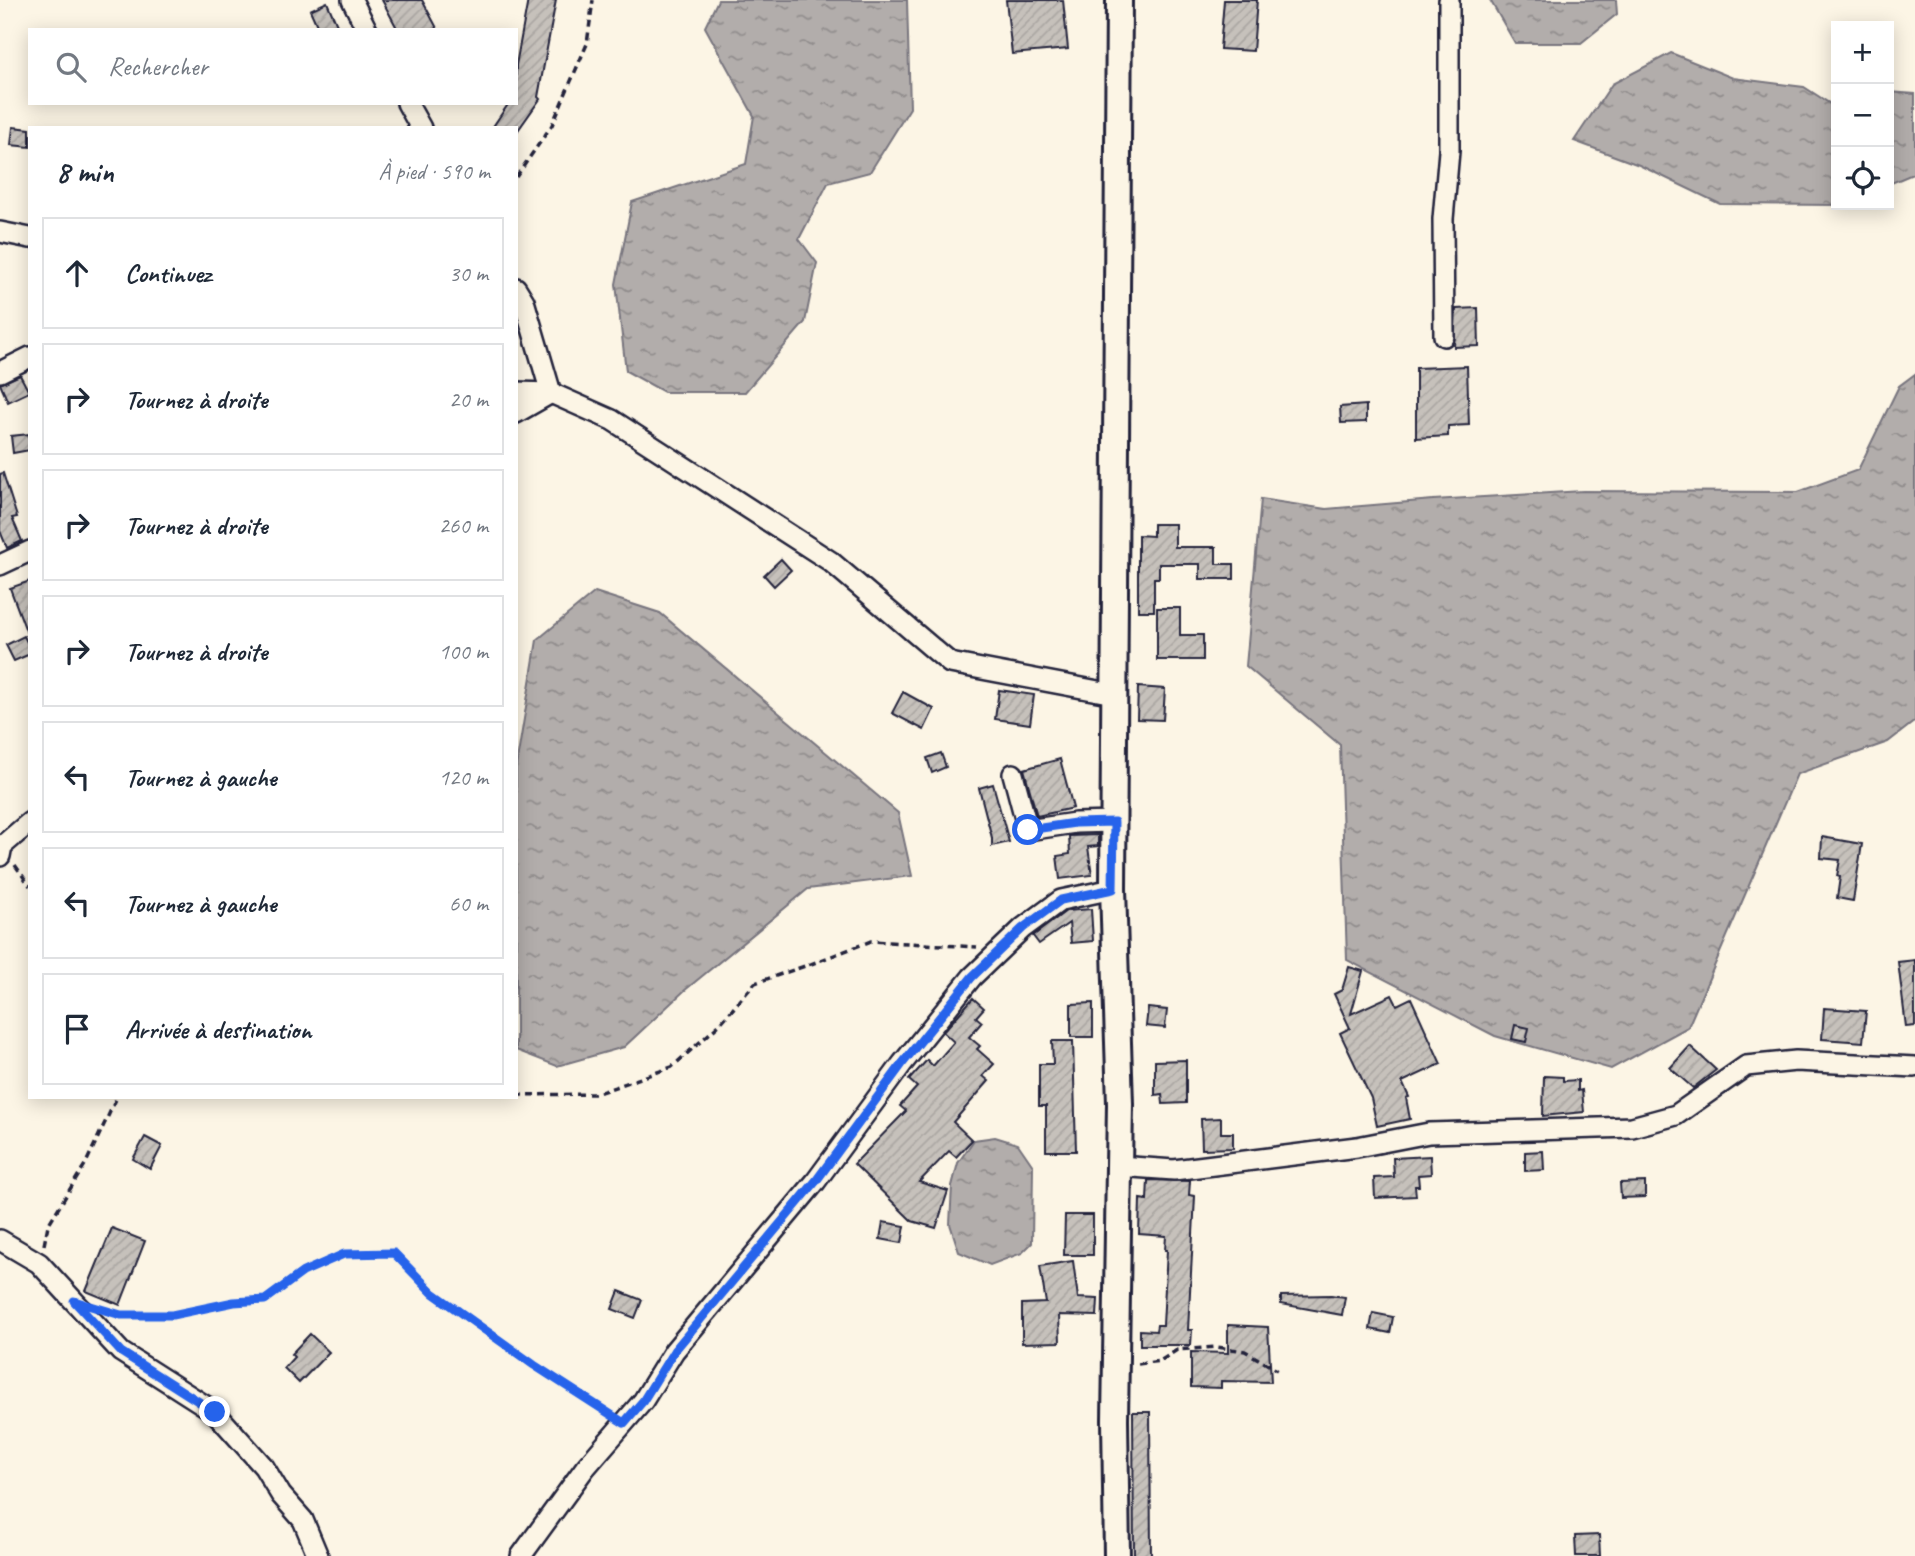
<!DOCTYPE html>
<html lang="fr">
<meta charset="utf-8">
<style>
:root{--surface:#fff;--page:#f2f2f3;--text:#1f2937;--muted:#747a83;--line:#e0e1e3}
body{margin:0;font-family:Caveat,sans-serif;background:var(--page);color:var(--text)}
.controls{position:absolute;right:21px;top:21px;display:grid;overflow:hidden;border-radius:0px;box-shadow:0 4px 18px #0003}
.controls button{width:63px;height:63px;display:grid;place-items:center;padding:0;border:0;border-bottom:2px solid var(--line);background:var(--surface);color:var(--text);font:35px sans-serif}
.stop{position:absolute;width:21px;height:21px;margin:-16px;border:5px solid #2563eb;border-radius:50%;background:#fff}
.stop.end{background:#2563eb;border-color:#fff;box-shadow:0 2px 7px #0008}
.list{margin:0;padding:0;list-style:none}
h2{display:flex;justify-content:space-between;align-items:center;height:91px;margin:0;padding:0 28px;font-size:30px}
h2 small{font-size:23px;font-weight:400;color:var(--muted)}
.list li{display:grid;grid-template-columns:46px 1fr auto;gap:21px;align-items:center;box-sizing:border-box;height:112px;margin:0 14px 14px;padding:0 14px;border:2px solid var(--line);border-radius:0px}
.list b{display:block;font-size:26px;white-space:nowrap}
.list em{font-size:23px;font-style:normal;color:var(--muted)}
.icon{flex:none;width:38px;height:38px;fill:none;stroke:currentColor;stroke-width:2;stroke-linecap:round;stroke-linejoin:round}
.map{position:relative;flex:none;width:1915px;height:1556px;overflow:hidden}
.search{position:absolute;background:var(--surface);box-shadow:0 4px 18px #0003;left:28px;top:28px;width:490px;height:77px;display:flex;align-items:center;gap:18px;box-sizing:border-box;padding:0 24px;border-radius:0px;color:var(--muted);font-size:26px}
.panel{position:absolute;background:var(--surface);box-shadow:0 4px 18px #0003;left:28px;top:126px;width:490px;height:973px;border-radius:0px}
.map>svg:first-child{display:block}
</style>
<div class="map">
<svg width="1915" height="1556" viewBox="0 0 1915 1556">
<defs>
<pattern id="water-ripples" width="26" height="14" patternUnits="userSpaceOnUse" patternTransform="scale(1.75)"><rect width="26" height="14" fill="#b2adab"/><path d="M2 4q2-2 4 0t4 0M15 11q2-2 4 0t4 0" fill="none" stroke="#908c8c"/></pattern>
<pattern id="building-hatch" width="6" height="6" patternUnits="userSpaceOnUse" patternTransform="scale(1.75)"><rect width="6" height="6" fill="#c6c1bb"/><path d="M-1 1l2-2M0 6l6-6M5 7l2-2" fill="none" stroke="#aaa6a2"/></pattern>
</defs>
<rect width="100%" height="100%" fill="#fcf5e5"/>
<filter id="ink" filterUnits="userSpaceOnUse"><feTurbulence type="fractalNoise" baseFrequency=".0143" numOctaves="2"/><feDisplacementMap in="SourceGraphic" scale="14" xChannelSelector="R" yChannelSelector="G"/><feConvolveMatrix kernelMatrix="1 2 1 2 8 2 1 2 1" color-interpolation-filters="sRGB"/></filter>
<g filter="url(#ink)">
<g fill="url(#water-ripples)" stroke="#78757e" stroke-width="2">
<polygon points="718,0 907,0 910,108 870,172 828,183 799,239 817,263 805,322 745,392 664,392 626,371 616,284 632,202 746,164 754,116 705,27"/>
<polygon points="1490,0 1616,0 1617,14 1581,43 1515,43"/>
<polygon points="1671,53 1733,78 1804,87 1829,103 1836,101 1837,205 1720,204 1639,165 1574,141 1612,84"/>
<polygon points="1889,92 1915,94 1915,173 1889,184"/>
<polygon points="1915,374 1915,721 1888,742 1797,774 1688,1027 1611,1069 1495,1036 1347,960 1340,745 1246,666 1261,499 1326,509 1433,500 1583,491 1798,492 1858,470 1899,386"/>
<polygon points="595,592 660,613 898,813 912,876 808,889 684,991 624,1047 557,1066 516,1050 516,767 537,640"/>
<polygon points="995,1137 1018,1144 1033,1166 1032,1243 1022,1253 990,1265 959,1252 950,1224 952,1186 958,1163 974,1140"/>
</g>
<g fill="url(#building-hatch)" stroke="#22223b" stroke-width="2">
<polygon points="382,0 422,0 438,30 398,30"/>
<polygon points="528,0 556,0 538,97 540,99 516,133 516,128 492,128 509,103 516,103 516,65"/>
<polygon points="1006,0 1063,0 1068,49 1012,54"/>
<polygon points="1224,0 1257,0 1253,51 1220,49"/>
<polygon points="327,2 339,30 319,30 310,10"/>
<polygon points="13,127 30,129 30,147 11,145"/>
<polygon points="1478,308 1479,346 1454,347 1456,309"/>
<polygon points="1467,366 1469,425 1448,426 1448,436 1416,438 1416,368"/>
<polygon points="20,375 29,392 8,402 0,384"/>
<polygon points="1366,405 1366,422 1341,423 1340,407"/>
<polygon points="29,434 30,450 13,453 11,436"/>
<polygon points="3,473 17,517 12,518 22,541 7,548 0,531 0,474"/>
<polygon points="1153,524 1175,524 1175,547 1216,547 1216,564 1234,564 1234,579 1200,579 1200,564 1159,564 1159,578 1154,578 1154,611 1138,611 1138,535 1153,536"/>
<polygon points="781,559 791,570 774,586 764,575"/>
<polygon points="30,581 30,635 28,636 10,588"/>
<polygon points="1157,608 1180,608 1180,635 1203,635 1203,660 1157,660"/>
<polygon points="24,636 30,648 30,654 14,661 6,645"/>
<polygon points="1138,687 1165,689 1163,720 1137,719"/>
<polygon points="999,690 1034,695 1030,724 995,719"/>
<polygon points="903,692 934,709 924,730 892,713"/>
<polygon points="941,753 946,767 932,773 927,758"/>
<polygon points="1060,759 1073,808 1037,816 1024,769"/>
<polygon points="993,784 1009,842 992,846 992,838 979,788"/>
<polygon points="1098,835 1098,846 1088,847 1092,875 1060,879 1057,856 1070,854 1069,836"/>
<polygon points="1822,837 1862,844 1853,901 1837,898 1840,877 1837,876 1840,860 1821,858"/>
<polygon points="1091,909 1093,941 1071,943 1069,923 1039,944 1033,936 1066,911"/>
<polygon points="1915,960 1915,1026 1906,1027 1898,962"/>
<polygon points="1349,967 1363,971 1351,1014 1392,995 1397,1005 1411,998 1441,1064 1402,1082 1409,1097 1406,1098 1410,1119 1377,1126 1371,1098 1340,1033 1350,1028 1334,994 1342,990"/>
<polygon points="973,998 984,1008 976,1017 982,1022 969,1037 980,1046 977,1049 994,1064 983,1076 989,1081 953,1122 972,1140 956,1157 949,1151 919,1182 948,1191 936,1228 912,1221 854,1164 906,1111 900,1106 917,1087 909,1080 927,1060 933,1066 954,1042 943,1032"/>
<polygon points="1093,1003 1093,1037 1071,1037 1071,1004"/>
<polygon points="1148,1008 1167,1010 1165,1028 1146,1026"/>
<polygon points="1824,1008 1866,1011 1863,1042 1822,1039"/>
<polygon points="1515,1025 1529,1028 1526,1042 1512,1039"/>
<polygon points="1052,1041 1073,1041 1076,1151 1046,1151 1046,1106 1039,1106 1039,1064 1053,1064"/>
<polygon points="1690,1046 1716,1070 1693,1088 1670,1068"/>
<polygon points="1186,1060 1186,1103 1163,1104 1162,1094 1155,1095 1155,1061"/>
<polygon points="1544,1076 1563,1077 1563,1081 1578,1080 1578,1091 1582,1090 1584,1112 1543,1116"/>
<polygon points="1221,1118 1221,1133 1233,1133 1233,1148 1202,1149 1201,1119"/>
<polygon points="145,1137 162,1146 150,1169 133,1159"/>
<polygon points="1543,1151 1544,1170 1525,1171 1525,1152"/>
<polygon points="1430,1156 1431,1174 1418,1175 1419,1186 1415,1186 1416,1196 1375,1198 1374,1178 1394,1177 1393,1158"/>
<polygon points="1148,1180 1190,1181 1189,1195 1195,1196 1188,1330 1192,1330 1191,1345 1140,1345 1140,1330 1156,1331 1157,1325 1163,1325 1167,1250 1165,1250 1166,1236 1139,1234 1140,1199 1147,1200"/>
<polygon points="1645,1182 1645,1197 1621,1198 1620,1183"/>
<polygon points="1065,1215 1093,1215 1093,1255 1064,1255"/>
<polygon points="883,1222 905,1226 902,1243 880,1239"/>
<polygon points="112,1228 145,1241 120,1305 86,1291"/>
<polygon points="1073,1261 1078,1298 1098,1299 1097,1316 1059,1315 1060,1342 1022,1343 1022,1304 1046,1303 1040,1266"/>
<polygon points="619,1291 642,1300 635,1318 612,1309"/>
<polygon points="1331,1295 1345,1297 1342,1315 1281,1304 1281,1296"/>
<polygon points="1373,1313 1393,1317 1390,1333 1370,1329"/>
<polygon points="1228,1325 1268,1327 1271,1382 1221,1381 1221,1388 1191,1387 1191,1352 1228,1353"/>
<polygon points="310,1334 329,1352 299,1383 284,1368 294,1357 291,1354"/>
<polygon points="1133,1412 1150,1412 1151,1556 1134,1556"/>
<polygon points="1599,1535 1600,1556 1576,1556 1575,1536"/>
</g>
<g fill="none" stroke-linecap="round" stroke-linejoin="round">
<g stroke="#22223b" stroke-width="24">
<g id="minor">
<polyline points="352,0 367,30"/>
<polyline points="407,103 421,128"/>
<polyline points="0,232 30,238"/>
<polyline points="516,288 524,301 551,393 516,413"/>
<polyline points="1444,336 1443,219 1449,151 1449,0"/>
<polyline points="0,372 30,357"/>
<polyline points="516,392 551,393 612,420 830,561 950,663 1114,694"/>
<polyline points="0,565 30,551"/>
<polyline points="1013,774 1028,830 1075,823 1114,822"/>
<polyline points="0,856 2,846 30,822"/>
<polyline points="1118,1166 1174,1170 1357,1147 1429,1133 1632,1127 1676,1115 1746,1066 1796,1061 1915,1067"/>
<polyline points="0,1240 39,1263 121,1352 215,1412 264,1467 281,1495 303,1520 318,1556"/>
<polyline points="521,1556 585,1468 643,1401 674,1351 816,1181 902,1064 972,977 1023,928 1061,900 1113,889"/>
</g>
</g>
<g stroke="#22223b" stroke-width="30">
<polyline id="major" points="1117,1556 1115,1420 1120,1104 1113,889 1119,0"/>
</g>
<g stroke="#22223b" stroke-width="3.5" stroke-dasharray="7 5" stroke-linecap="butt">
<polyline points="516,177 552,125 587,44 593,0"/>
<polyline points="15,865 30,886"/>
<polyline points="516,1095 595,1094 672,1067 719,1025 755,983 811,964 871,941 977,947"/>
<polyline points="44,1245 48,1225 86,1163 117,1097"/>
<polyline points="110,1312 121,1315 172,1315 234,1302 266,1300 303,1272 344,1254 394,1253 433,1293 534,1365 610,1414"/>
<polyline points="1138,1364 1160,1361 1177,1350 1217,1347 1245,1351 1277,1370"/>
</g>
<use href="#minor" stroke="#fcf5e5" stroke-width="19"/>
<use href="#major" stroke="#fcf5e5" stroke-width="24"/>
</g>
</g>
<g fill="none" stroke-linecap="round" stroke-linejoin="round" filter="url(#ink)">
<polyline stroke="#2563eb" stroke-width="9" points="215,1412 121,1352 74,1301 121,1315 172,1315 234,1302 265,1300 303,1272 344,1254 394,1253 433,1293 534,1365 624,1423 643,1401 674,1351 816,1181 902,1064 972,977 1023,928 1061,900 1113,889 1114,822 1075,823 1028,830"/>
</g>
</svg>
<div class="controls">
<button>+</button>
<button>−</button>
<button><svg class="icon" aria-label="locate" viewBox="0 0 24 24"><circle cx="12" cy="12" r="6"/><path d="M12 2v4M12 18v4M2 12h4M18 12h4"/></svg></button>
</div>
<div class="stop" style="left:1028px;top:830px"></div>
<div class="stop end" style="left:215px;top:1412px"></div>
<div class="search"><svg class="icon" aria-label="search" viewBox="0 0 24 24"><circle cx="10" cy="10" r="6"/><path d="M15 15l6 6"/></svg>Rechercher</div>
<section class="panel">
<h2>8 min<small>À pied · 590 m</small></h2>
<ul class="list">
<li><svg class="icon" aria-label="ahead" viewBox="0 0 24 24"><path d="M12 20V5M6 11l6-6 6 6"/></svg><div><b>Continuez</b></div><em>30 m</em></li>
<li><svg class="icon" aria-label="right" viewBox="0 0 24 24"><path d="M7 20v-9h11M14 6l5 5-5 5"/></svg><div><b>Tournez à droite</b></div><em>20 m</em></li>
<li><svg class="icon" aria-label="right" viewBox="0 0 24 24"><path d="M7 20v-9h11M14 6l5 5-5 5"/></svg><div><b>Tournez à droite</b></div><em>260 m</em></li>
<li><svg class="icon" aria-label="right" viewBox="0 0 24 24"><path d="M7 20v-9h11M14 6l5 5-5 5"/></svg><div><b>Tournez à droite</b></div><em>100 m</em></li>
<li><svg class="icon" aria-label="left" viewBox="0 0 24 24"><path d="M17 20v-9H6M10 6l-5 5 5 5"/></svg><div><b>Tournez à gauche</b></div><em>120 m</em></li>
<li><svg class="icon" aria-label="left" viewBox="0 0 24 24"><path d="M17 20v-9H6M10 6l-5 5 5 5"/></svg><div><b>Tournez à gauche</b></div><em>60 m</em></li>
<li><svg class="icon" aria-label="arrive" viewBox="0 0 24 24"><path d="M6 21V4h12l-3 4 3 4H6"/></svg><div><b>Arrivée à destination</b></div></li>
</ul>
</section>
</div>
